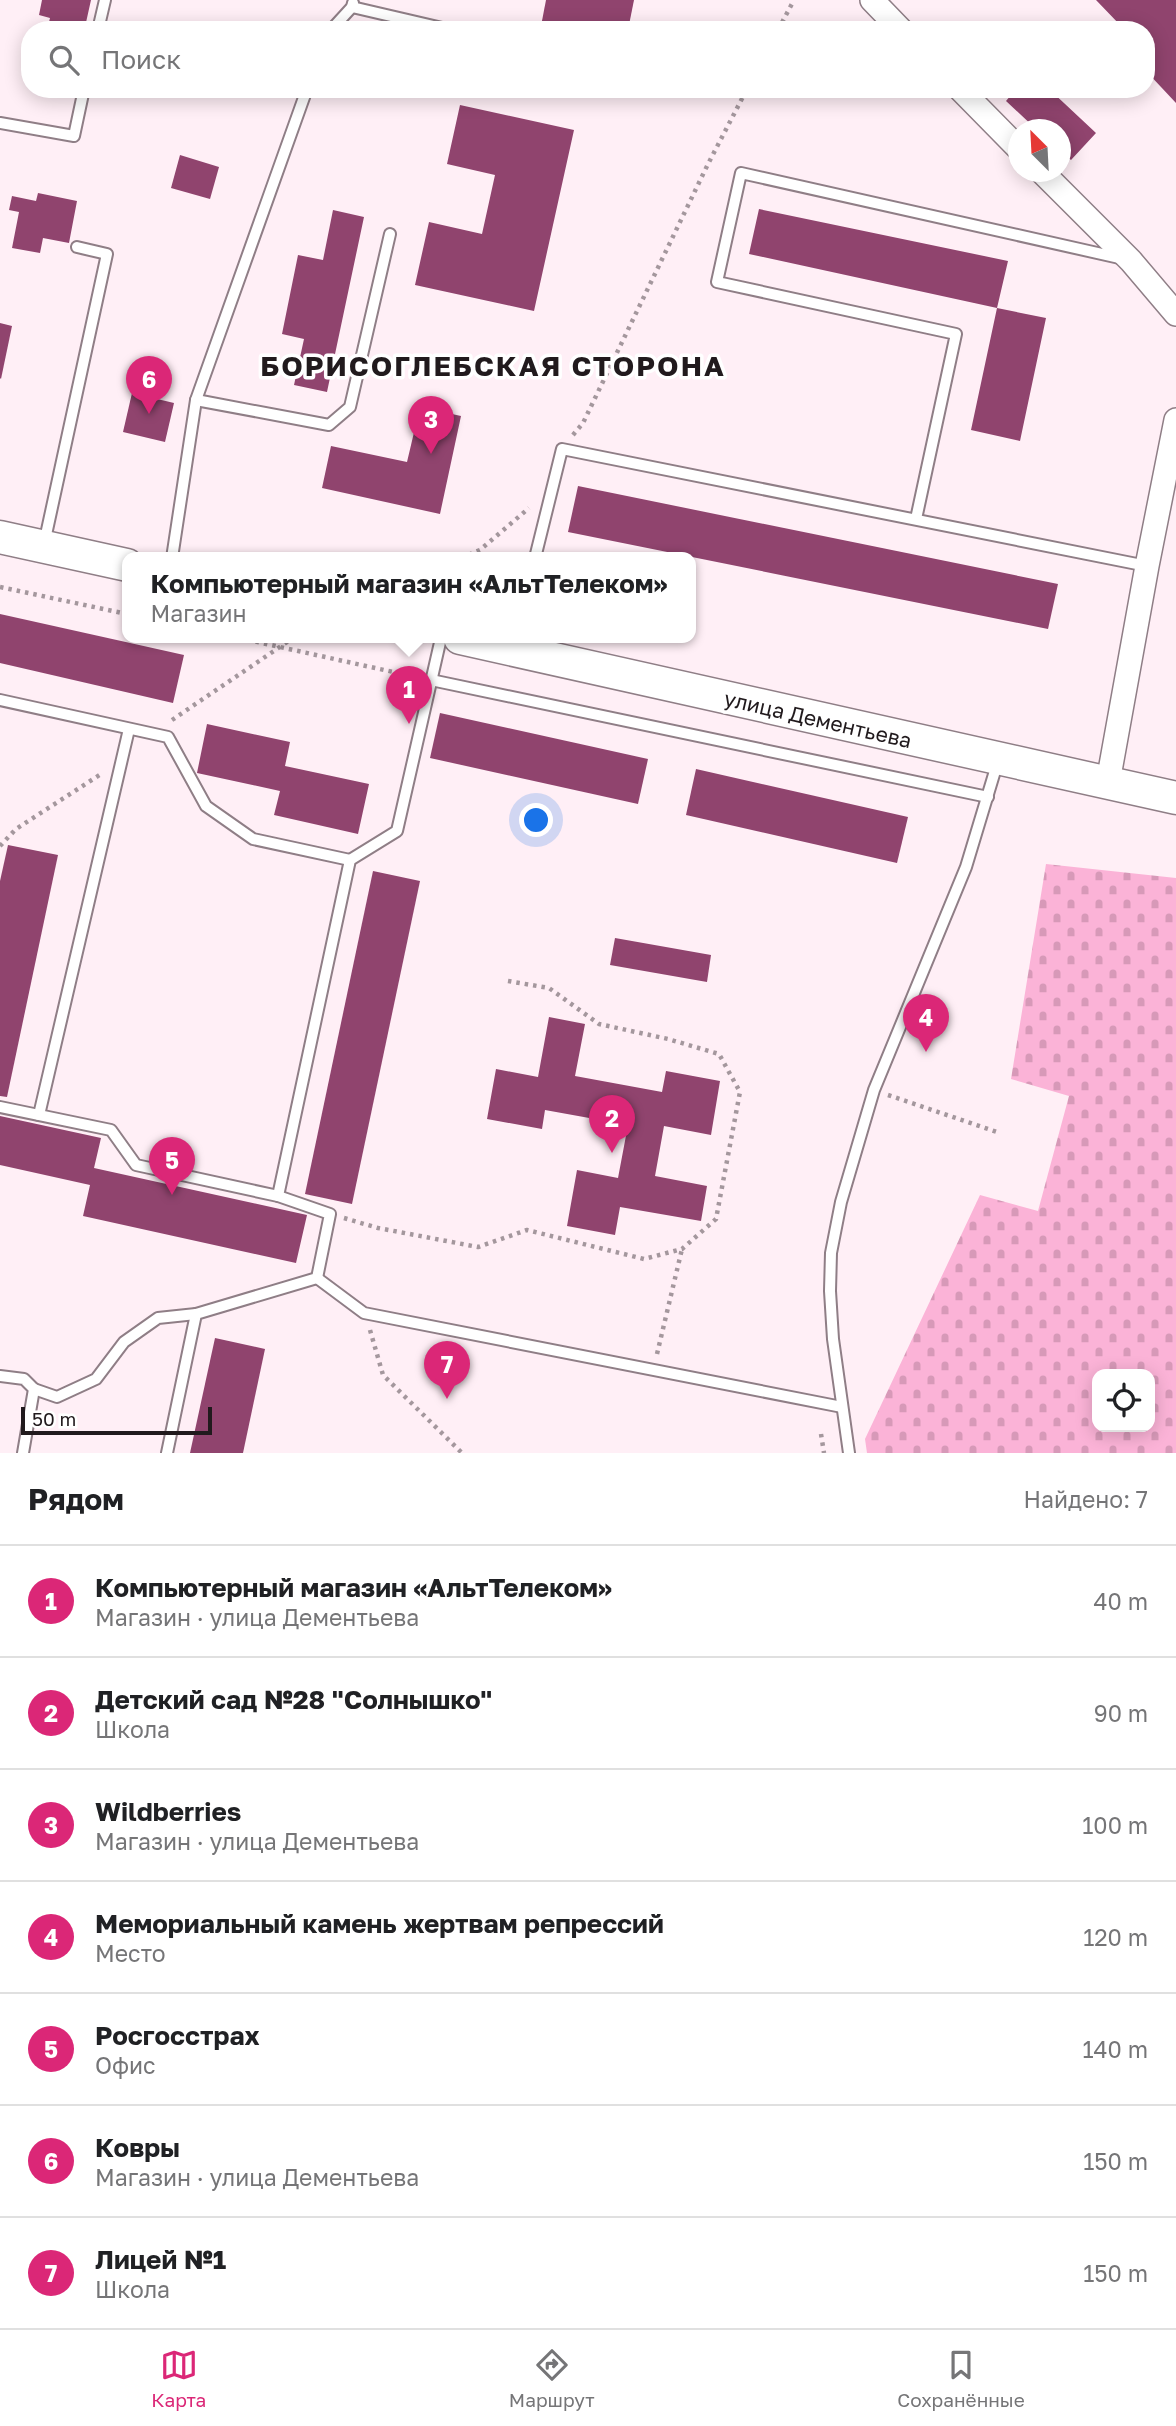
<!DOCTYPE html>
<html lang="ru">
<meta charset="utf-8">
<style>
:root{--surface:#fff;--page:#f6f6f6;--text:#202124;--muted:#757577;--line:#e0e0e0;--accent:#db2777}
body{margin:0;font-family:"Golos Text",sans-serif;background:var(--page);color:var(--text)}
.controls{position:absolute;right:21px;bottom:21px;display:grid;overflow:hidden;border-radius:14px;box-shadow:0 4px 18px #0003}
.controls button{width:63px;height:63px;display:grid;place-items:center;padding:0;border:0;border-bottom:2px solid var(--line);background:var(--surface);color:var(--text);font:35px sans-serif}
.compass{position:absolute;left:1008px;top:119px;width:63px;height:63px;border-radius:50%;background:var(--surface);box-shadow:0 4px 18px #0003;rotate:336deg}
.scale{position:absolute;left:21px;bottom:18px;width:191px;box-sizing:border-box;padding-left:7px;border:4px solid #211a1d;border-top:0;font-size:19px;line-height:24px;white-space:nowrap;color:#211a1d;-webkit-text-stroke:5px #fff;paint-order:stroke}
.you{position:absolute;left:537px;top:821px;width:24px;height:24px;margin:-18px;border:5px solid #fff;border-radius:50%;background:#1a73e8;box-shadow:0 0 0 10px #1a73e833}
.badge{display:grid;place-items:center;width:46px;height:46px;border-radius:50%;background:var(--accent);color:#fff;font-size:23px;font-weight:700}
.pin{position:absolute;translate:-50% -58px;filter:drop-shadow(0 2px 4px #0008)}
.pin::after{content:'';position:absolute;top:37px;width:24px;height:21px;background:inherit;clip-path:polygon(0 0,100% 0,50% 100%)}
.popup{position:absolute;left:122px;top:552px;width:574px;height:91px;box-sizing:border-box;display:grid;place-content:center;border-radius:14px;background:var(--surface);filter:drop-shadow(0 2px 5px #0005);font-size:23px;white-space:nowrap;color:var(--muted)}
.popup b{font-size:26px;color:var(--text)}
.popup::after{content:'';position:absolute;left:50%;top:100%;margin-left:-14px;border:14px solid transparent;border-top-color:var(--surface)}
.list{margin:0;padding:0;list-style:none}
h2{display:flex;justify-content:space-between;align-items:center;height:91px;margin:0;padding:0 28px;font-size:30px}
h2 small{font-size:23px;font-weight:400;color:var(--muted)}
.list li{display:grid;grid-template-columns:46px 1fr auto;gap:21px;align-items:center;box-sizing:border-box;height:112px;padding:0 28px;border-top:2px solid var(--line)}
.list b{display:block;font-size:26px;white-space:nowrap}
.list p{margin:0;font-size:23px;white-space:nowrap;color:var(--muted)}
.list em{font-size:23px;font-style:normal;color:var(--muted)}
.icon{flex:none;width:38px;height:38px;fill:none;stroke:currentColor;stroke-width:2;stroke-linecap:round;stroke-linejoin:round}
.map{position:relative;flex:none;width:1176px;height:1453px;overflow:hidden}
.search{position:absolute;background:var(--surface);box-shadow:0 4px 18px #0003;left:21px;right:21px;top:21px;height:77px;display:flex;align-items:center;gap:18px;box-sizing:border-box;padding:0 24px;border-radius:28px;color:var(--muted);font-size:26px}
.sheet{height:875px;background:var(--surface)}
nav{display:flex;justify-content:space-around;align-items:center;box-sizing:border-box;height:98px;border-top:2px solid var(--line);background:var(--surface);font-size:19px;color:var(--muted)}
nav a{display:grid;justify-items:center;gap:4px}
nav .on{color:var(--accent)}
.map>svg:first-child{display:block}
</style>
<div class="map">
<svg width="1176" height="1453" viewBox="0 0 1176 1453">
<defs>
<pattern id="cemetery-stones" width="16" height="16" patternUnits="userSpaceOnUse" patternTransform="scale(1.75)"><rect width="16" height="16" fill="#fbb3d7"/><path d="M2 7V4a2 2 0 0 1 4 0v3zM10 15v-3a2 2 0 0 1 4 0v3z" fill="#d799b8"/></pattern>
</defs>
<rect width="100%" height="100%" fill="#ffeff6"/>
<path fill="url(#cemetery-stones)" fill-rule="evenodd" d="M1046,864L1176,878V1453H867L865,1439L980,1195L1038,1211L1069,1096L1011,1079ZM1097,1374H1150V1427H1097Z"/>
<g fill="#90446e">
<polygon points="42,0 91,0 85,27 80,26 79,30 47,30 50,18 39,15"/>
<polygon points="546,0 634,0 628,30 559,30 541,26"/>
<polygon points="1096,0 1176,0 1176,103 1146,71 1146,30 1117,30 1121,26"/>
<polygon points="1016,89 1049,89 1096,133 1071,160 1060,151 1060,130 1037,130 1006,101"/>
<polygon points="460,105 574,130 534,311 415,285 429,222 482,234 495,175 447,164"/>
<polygon points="180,155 219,167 210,199 171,188"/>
<polygon points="38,193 77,201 69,243 43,238 40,253 12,248 19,212 9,210 12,196 36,201"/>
<polygon points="759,209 1008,261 997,308 1046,318 1020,441 971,430 997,308 749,254"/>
<polygon points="333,210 364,217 327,392 294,385 304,339 282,334 298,255 323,260"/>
<polygon points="0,323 12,326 1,379 0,378"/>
<polygon points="132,393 174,403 165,442 123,432"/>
<polygon points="420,407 461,416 440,514 322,488 331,446 407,462"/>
<polygon points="578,486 1058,584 1048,629 568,532"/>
<polygon points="0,614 184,655 173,703 0,663"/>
<polygon points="440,713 648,759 638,804 430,758"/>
<polygon points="207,724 290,742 285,766 369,784 358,834 274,815 280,791 197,773"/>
<polygon points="696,769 908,817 897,863 686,815"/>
<polygon points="8,845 58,855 7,1097 0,1096 0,881"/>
<polygon points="373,871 420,881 352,1204 305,1194"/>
<polygon points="615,938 711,955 707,982 610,965"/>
<polygon points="549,1017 585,1024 575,1076 662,1092 666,1071 720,1081 711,1135 664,1126 655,1176 707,1186 701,1221 620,1207 615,1235 567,1226 577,1170 618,1178 628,1125 545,1110 542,1129 487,1119 496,1069 538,1077"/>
<polygon points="0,1116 101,1138 94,1168 307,1215 296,1263 83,1216 90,1185 0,1165"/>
<polygon points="215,1338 265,1349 243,1453 190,1453"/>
</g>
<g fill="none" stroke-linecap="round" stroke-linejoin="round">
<g stroke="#8f7e86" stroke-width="14">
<g id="lane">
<polyline points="352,7 451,30"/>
<polyline points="98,30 105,0"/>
<polyline points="331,30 352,7 353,3"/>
<polyline points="0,123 74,136 84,89"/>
<polyline points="196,400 329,425 350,407 390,234"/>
<polyline points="916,519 956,334 717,282 741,173 1124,259"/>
<polyline points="44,544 107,254 77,247"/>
<polyline points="172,558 196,400 307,89"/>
<polyline points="535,558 562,449 1147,566"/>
<polyline points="431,680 988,797"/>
<polyline points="0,700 168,737 206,806 253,839 350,860"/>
<polyline points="0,1107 111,1130 136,1165 278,1196 350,860 397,831 441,638"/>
<polyline points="39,1115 129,729"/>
<polyline points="317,1278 364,1313 842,1407"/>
<polyline points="0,1376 24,1379 34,1389 23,1453"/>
<polyline points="34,1389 57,1397 96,1379 124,1342 158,1318 196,1314"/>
<polyline points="167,1453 196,1314 317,1278 330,1214 278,1196"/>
<polyline points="849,1453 833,1339 830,1291 831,1253 841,1202 874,1090 966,867 998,761"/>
</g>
</g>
<g stroke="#8f7e86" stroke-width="26">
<g id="street">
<polyline points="872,0 901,30"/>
<polyline points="960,89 1018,148"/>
<polyline points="1042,172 1131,261 1176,314"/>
<polyline points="1108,782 1147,566 1176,420"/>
</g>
</g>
<g stroke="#8f7e86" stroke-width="35">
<g id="secondary">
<polyline points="0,537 127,565"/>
<polyline points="460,638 1176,798"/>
</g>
</g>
<g stroke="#a4979d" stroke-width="4.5" stroke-dasharray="3.5 5" stroke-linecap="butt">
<polyline points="778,30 794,0"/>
<polyline points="573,435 583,423 708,164 747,89"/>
<polyline points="461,558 480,550 529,508"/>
<polyline points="0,587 127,614"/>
<polyline points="239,638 416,677"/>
<polyline points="172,720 293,638"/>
<polyline points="0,846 16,829 101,774"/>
<polyline points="888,1095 997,1132"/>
<polyline points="344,1218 378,1228 478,1247 527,1230 644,1259 682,1249 716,1219 740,1092 719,1054 668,1039 599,1024 549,988 508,981"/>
<polyline points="370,1330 383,1375 462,1453"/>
<polyline points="657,1354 682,1249"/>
<polyline points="821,1434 824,1453"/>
</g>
<use href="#lane" stroke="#fff" stroke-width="10"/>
<use href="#street" stroke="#fff" stroke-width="23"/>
<use href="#secondary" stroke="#fff" stroke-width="32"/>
</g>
<g text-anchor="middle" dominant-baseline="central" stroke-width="7" stroke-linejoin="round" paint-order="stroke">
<g font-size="21" fill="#211a1d" stroke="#fff">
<text transform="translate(818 719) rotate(13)">улица Дементьева</text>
</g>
<g font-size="28" font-weight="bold" letter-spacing="2" fill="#211a1d" stroke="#fff">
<text x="493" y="365">БОРИСОГЛЕБСКАЯ СТОРОНА</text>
</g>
</g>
</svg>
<div class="controls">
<button><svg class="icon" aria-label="locate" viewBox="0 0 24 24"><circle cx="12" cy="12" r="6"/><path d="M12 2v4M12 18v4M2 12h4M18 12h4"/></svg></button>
</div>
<svg class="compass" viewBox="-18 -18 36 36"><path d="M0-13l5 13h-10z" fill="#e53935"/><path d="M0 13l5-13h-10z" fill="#757577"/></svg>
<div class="scale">50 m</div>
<div class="you"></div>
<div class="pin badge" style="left:409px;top:724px">1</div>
<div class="popup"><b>Компьютерный магазин «АльтТелеком»</b>Магазин</div>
<div class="pin badge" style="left:612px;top:1153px">2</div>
<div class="pin badge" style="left:431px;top:454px">3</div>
<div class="pin badge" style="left:926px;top:1052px">4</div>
<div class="pin badge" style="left:172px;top:1195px">5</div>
<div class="pin badge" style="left:149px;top:414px">6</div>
<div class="pin badge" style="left:447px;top:1399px">7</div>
<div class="search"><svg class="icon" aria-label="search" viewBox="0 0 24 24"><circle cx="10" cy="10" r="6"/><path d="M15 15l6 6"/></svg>Поиск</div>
</div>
<section class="sheet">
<h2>Рядом<small>Найдено: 7</small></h2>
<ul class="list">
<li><span class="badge">1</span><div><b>Компьютерный магазин «АльтТелеком»</b><p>Магазин · улица Дементьева</p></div><em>40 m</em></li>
<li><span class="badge">2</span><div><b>Детский сад №28 &quot;Солнышко&quot;</b><p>Школа</p></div><em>90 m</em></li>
<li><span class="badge">3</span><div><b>Wildberries</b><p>Магазин · улица Дементьева</p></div><em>100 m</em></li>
<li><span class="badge">4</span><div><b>Мемориальный камень жертвам репрессий</b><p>Место</p></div><em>120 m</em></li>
<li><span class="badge">5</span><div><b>Росгосстрах</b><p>Офис</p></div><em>140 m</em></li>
<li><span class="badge">6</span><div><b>Ковры</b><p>Магазин · улица Дементьева</p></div><em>150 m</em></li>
<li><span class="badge">7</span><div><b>Лицей №1</b><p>Школа</p></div><em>150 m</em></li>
</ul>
</section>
<nav>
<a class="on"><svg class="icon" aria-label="map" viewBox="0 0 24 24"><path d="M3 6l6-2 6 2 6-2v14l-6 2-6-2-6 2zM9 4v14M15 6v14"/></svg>Карта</a>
<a><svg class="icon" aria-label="directions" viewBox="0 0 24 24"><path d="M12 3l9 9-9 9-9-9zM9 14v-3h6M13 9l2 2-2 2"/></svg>Маршрут</a>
<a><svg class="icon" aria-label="saved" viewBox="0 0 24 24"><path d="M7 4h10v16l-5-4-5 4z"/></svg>Сохранённые</a>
</nav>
